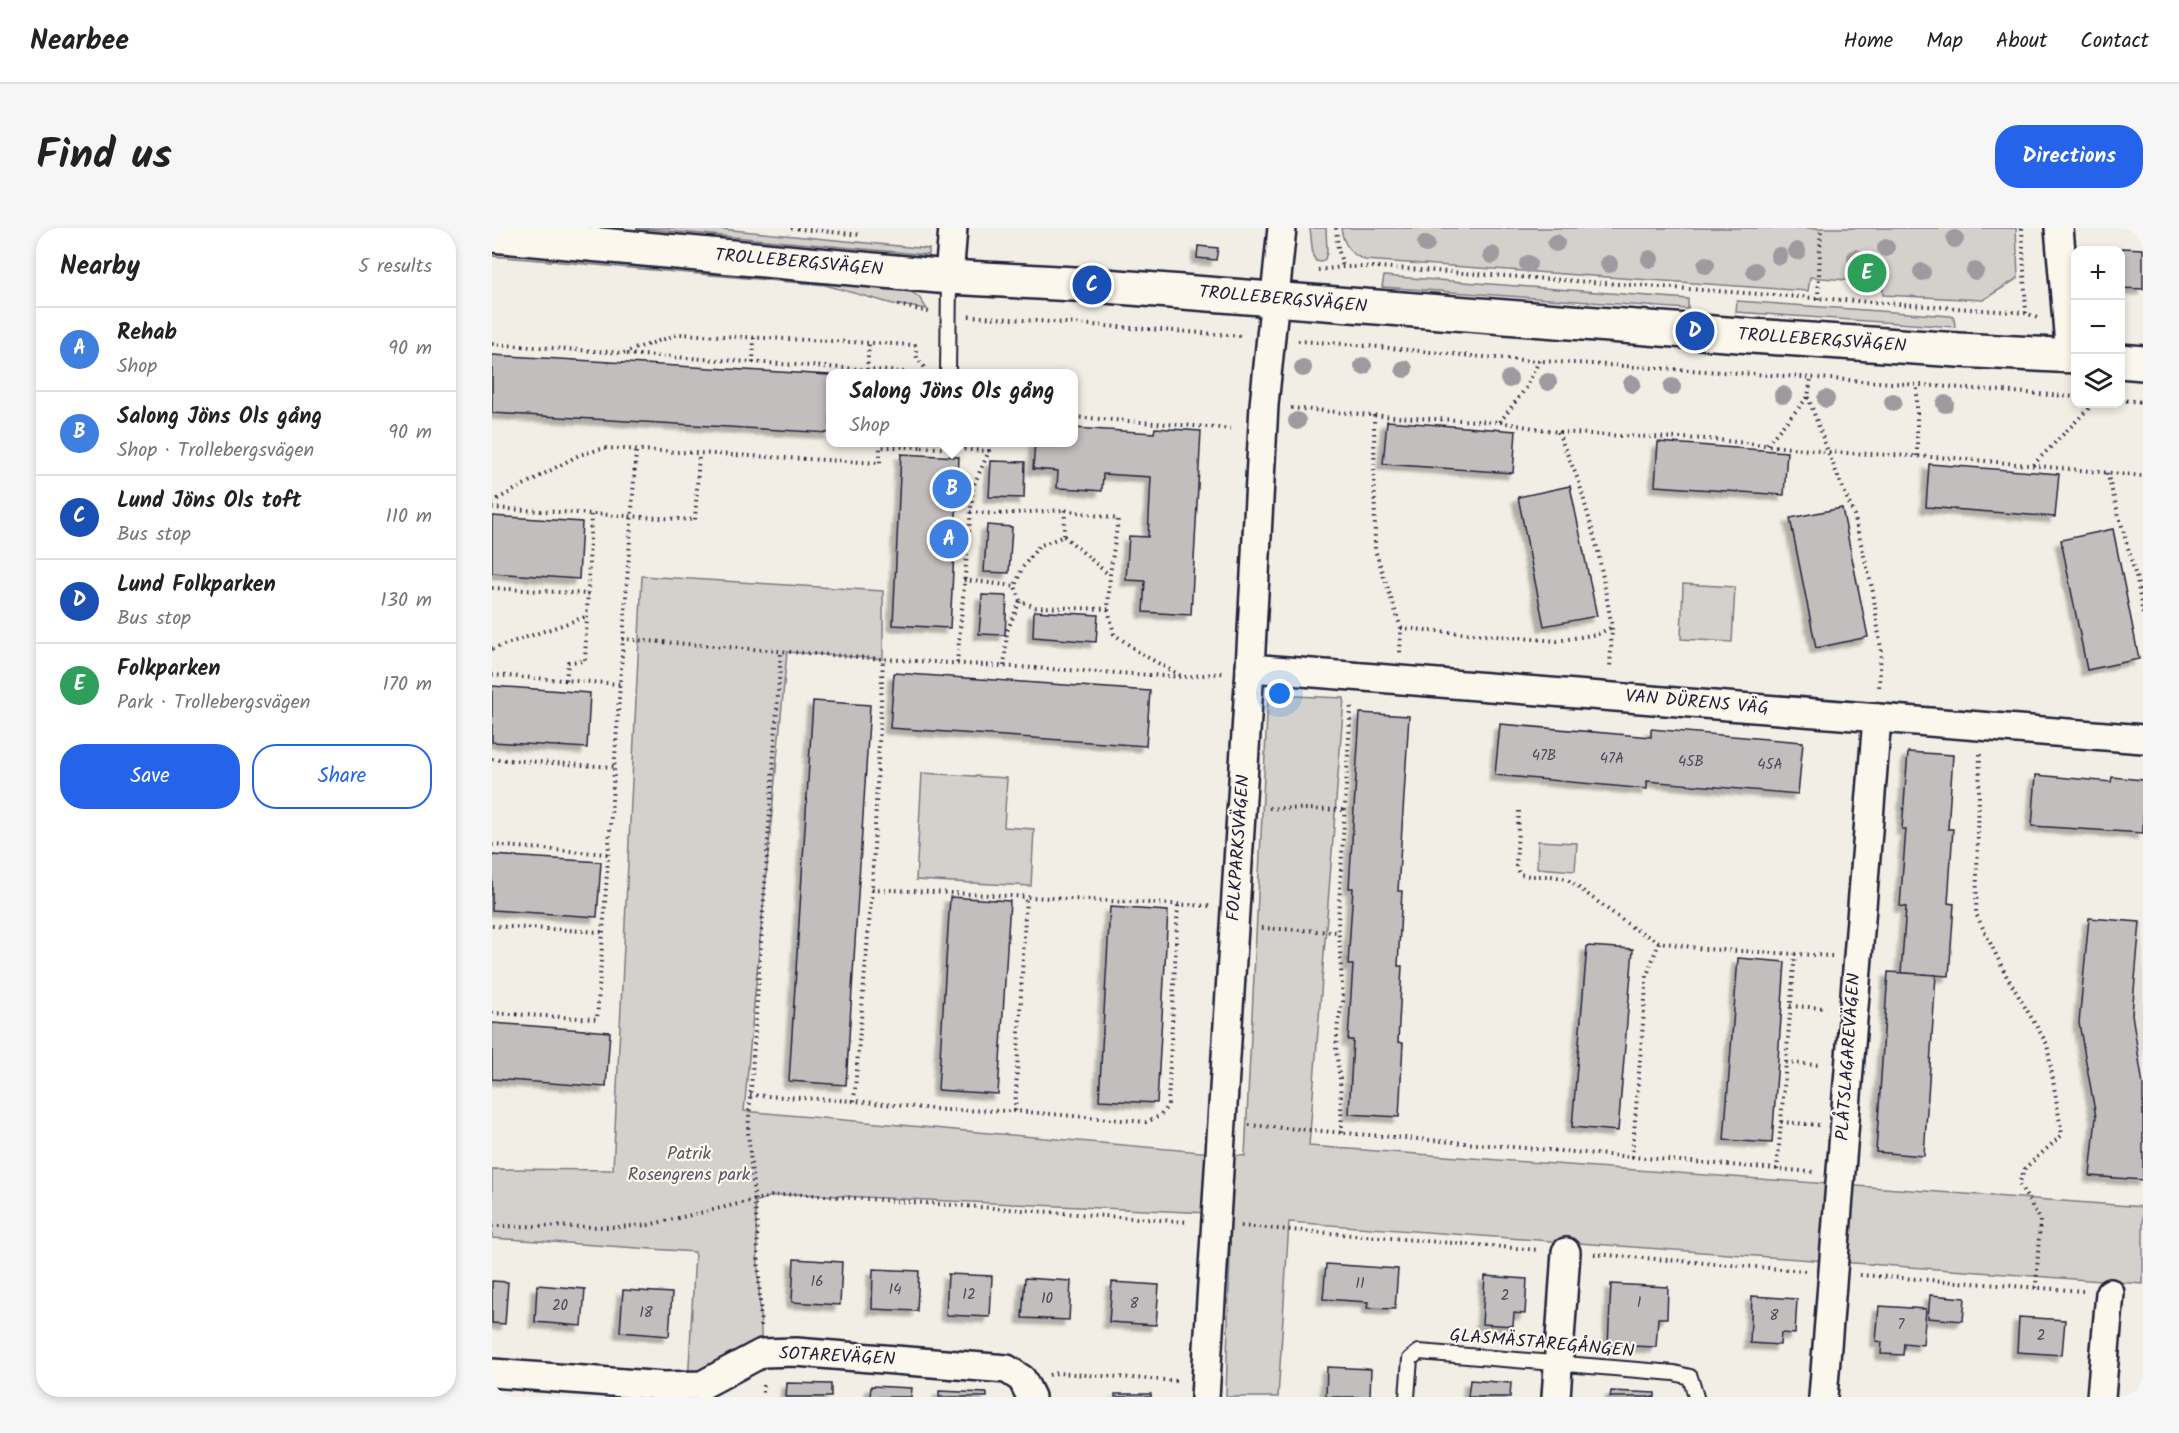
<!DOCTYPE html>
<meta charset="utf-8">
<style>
:root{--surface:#fff;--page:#f6f6f6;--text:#222;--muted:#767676;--line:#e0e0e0;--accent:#2563eb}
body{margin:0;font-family:Kalam,sans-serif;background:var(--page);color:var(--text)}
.controls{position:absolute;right:18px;top:18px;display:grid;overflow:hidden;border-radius:12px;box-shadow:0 3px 9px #0003}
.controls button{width:54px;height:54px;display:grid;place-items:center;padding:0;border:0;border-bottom:2px solid var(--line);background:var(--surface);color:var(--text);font:30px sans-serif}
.you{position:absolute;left:788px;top:466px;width:21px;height:21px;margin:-15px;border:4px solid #fff;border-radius:50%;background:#1a73e8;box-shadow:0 0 0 9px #1a73e833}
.badge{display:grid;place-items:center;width:39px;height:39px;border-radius:50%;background:var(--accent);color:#fff;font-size:20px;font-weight:700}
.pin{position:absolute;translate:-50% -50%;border:3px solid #fff;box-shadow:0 2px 6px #0006}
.popup{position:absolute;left:334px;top:141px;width:252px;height:78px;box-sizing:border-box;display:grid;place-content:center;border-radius:12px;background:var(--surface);filter:drop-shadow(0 2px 4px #0005);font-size:20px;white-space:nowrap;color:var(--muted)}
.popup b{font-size:22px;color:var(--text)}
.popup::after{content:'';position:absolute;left:50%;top:100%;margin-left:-12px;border:12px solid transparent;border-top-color:var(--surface)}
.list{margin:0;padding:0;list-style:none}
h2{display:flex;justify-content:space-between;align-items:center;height:78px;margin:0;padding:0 24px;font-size:26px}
h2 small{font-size:20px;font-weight:400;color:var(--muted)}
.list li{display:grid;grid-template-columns:39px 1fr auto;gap:18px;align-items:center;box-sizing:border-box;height:84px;padding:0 24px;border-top:2px solid var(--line)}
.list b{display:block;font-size:22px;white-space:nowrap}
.list p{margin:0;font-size:20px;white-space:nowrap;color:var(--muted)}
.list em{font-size:20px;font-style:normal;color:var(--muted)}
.actions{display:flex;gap:12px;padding:18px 24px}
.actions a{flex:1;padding:14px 0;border:2px solid var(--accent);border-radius:24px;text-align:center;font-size:21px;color:var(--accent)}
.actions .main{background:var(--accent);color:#fff}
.icon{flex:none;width:33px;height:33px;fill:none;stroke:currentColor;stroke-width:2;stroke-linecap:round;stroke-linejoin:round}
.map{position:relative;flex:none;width:1651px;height:1169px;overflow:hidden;border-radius:24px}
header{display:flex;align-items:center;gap:36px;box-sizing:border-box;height:84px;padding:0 30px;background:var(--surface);border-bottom:2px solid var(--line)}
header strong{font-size:28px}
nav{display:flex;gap:33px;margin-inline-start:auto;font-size:21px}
.intro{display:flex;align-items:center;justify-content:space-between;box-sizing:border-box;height:144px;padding:0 36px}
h1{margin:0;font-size:42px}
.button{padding:15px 27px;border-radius:24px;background:var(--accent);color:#fff;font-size:21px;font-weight:700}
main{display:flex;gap:36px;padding:0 36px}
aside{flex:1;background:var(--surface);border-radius:24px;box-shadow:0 3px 9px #0003}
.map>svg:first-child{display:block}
</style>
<header>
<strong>Nearbee</strong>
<nav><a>Home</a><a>Map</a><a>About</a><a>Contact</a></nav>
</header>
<div class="intro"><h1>Find us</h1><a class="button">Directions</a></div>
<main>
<aside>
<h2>Nearby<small>5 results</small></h2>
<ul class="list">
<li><span class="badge" style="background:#3f7fe0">A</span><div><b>Rehab</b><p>Shop</p></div><em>90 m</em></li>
<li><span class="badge" style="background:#3f7fe0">B</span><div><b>Salong Jöns Ols gång</b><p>Shop · Trollebergsvägen</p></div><em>90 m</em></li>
<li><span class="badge" style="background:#1a4fb4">C</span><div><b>Lund Jöns Ols toft</b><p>Bus stop</p></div><em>110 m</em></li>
<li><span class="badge" style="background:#1a4fb4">D</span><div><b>Lund Folkparken</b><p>Bus stop</p></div><em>130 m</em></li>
<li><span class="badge" style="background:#2e9e5b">E</span><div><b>Folkparken</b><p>Park · Trollebergsvägen</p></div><em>170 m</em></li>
</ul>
<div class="actions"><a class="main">Save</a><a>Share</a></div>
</aside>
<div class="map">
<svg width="1651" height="1169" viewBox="0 0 1651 1169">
<defs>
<filter id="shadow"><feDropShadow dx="-5.5" dy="5.5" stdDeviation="1.5" flood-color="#0004"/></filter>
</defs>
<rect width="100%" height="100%" fill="#f2eee5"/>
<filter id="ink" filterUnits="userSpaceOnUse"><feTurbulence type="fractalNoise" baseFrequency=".0167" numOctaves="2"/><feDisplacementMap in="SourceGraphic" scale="12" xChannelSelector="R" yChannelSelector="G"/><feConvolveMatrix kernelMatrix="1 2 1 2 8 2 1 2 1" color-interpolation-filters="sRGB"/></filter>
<g filter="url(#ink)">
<polygon fill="#e0dcd6" points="1648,694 1651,694 1651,857 1640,786"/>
<g fill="#d4d1cc" stroke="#7b7a84" stroke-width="1.5">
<polygon points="144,0 219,0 437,21 437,27"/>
<polygon points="818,0 834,0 835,24 833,31 829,34 824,33 821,28"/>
<path d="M849,0H1524L1526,50L1491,72L1391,67V55L1318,49L1316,63L873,32C859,27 851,15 849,0Z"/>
<polygon points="0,23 415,61 427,69 435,81 401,76 333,57 0,28"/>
<polygon points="892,48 1196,71 1196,81 890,59"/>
<polygon points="1245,73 1459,88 1462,90 1463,99 1244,84"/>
<polygon points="150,348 391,363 391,431 295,424 252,883 753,928 776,467 852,470 817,918 1651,979 1651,1056 797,994 786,1169 734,1169 739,986 306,966 280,968 263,974 270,1125 196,1157 203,1024 0,1010 0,941 121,942"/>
<polygon points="1191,356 1243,359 1240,414 1189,411"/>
<polygon points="430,545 515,550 512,599 542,601 539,658 424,652"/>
<polygon points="1046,613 1085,615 1083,643 1045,640"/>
</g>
<g fill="#c2bebe" stroke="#22223b" stroke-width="1.5" filter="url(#shadow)">
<polygon points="706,18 726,20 724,32 705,30"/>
<polygon points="1630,20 1651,21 1651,61 1628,60"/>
<polygon points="0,127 338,147 338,205 0,185"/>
<polygon points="895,193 1024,203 1021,245 891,236"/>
<polygon points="582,200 662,205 663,200 709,203 699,387 651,384 653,353 634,352 637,308 656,309 659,249 611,246 610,263 587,261 565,260 566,243 541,241 543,214 582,214"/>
<polygon points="1166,214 1295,224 1292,267 1163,258"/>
<polygon points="409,226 467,229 458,400 401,397"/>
<polygon points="499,233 533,234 532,270 497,269"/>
<polygon points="1437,236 1567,246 1563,289 1434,279"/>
<polygon points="1078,258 1105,388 1052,398 1026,269"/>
<polygon points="1350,280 1376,409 1324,420 1298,290"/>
<polygon points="0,288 90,294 87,351 0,345"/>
<polygon points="495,297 520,299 517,345 492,344"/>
<polygon points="1621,301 1647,431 1595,442 1569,312"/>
<polygon points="490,367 515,368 513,407 487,406"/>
<polygon points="542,383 606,387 604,414 541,409"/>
<polygon points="402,445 658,463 654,518 398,500"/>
<polygon points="0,458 98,465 95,520 0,514"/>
<polygon points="321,473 378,477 354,857 297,853"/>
<polygon points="868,485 917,488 906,663 910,663 906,738 910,738 906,814 911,815 907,889 857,886 861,812 856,812 861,737 856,737 861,660 857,660"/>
<polygon points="1008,496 1159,509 1159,501 1311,514 1306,566 1155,553 1155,561 1003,547"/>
<polygon points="1416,524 1461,527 1456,601 1461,601 1456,675 1462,676 1457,748 1409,745 1414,679 1408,678 1414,601 1410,601"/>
<polygon points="1544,547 1619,554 1620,549 1651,552 1651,605 1540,598"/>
<polygon points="0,627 109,634 105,689 0,682"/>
<polygon points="458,669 518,673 506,866 446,862"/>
<polygon points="618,679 676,683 665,875 607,872"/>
<polygon points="1597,690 1648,694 1640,786 1651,857 1651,952 1598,948 1604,889 1587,795"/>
<polygon points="1095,718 1141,721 1126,903 1080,899"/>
<polygon points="1246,730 1293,734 1280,915 1232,912"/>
<polygon points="1396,744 1444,747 1432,928 1384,924"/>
<polygon points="0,795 118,804 114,859 0,851"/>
<polygon points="302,1031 350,1034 348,1077 300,1074"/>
<polygon points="834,1036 906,1041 903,1081 875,1080 876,1074 831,1071"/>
<polygon points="381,1041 427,1043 425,1083 380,1081"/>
<polygon points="456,1046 500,1048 498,1089 454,1087"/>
<polygon points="993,1048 1035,1051 1033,1086 1022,1085 1021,1098 990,1096"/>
<polygon points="533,1050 579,1053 577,1092 530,1090"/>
<polygon points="0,1053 16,1054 13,1096 0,1095"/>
<polygon points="620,1054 667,1057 664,1097 617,1094"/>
<polygon points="1119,1056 1176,1059 1175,1090 1166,1090 1164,1119 1116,1117"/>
<polygon points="45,1057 93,1061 90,1098 43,1094"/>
<polygon points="131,1062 180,1065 177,1108 128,1104"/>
<polygon points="1438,1067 1473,1070 1471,1093 1436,1090"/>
<polygon points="1260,1068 1305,1071 1303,1106 1289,1105 1288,1117 1258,1115"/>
<polygon points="1387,1078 1434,1081 1431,1117 1412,1115 1411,1127 1389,1126 1390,1114 1384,1113"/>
<polygon points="1527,1089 1573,1092 1570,1127 1525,1124"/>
<polygon points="835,1139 879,1141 878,1169 834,1169"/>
<polygon points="978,1152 1019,1155 1018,1169 976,1169"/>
<polygon points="295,1155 339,1156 339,1169 294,1169"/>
<polygon points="379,1158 420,1160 419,1169 378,1169"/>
<polygon points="447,1163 495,1165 495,1169 447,1169"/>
<polygon points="1119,1163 1163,1165 1163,1169 1118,1169"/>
<rect x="623" y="1166" width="36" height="3"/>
</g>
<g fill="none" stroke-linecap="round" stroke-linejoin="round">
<g stroke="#22223b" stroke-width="18">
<g id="service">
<polyline points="456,146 457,49"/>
<polyline points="915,1169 918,1131 927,1124 1182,1145 1198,1149 1204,1169"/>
</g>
</g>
<g stroke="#22223b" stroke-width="32">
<g id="minor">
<polyline points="1567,0 1578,128"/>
<polyline points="457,49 461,0"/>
<polyline points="758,440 1651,511"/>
<polyline points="0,1145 172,1158 210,1157 270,1125 304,1124 515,1141 530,1151 539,1169"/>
<polyline points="713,1169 758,440 772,177 790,0"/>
<polyline points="1064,1169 1074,1024"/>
<polyline points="1331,1169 1385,490"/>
<polyline points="1609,1169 1618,1065"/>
</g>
</g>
<g stroke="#22223b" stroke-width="38">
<g id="tertiary">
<polyline points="0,7 457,49 600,57 1260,108 1466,122 1584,128"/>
<polyline points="1628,133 1651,135"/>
</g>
</g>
<g stroke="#22223b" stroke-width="4" stroke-dasharray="1.5 4.5" stroke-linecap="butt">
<polyline points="299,0 370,7"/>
<polyline points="844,0 846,20 851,39"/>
<polyline points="1530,0 1534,85"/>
<polyline points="826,42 851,39 887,39 1534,85 1548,91"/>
<polyline points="1326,71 1329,0"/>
<polyline points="406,77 437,84"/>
<polyline points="477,88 751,108"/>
<path d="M806,113C888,117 969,129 1050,133C1228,144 1406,154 1584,169"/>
<polyline points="0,116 131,125 187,106 423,117 425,130 434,141"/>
<polyline points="135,126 413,144"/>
<polyline points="261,135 262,110"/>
<polyline points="375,142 377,115"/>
<polyline points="1316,169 1336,224 1362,287 1381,364 1389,422 1387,462"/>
<polyline points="1628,172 1651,174"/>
<polyline points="799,180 902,189 1008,194 1066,204 1129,208 1217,211 1336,224 1462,230 1651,248"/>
<polyline points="882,187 883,322 909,400 908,425"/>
<polyline points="582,189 743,201"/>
<polyline points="1008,194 1034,160 1047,133"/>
<polyline points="1066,204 1087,254 1106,323 1120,399 1118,441"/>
<polyline points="429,214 429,219 497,223"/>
<polyline points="1275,216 1316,169 1319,150"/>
<polyline points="1425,228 1425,157"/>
<polyline points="1541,237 1601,176"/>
<polyline points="1615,245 1645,352 1651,387"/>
<polyline points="0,274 87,227 113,220 388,235 388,219 429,219"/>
<polyline points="0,280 203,292 207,226"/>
<polyline points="573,282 572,308 547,318 530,340 523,358 528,373 544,379 616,381"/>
<polyline points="478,284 505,286 573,282 626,291 618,347 616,381 622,406 648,425 689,448"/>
<polyline points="572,308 617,347"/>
<polyline points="472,352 523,358"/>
<polyline points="0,360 97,366"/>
<polyline points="909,400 1065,413 1106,406 1120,399"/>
<polyline points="130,411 391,431 692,449 731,445"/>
<polyline points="0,421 96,388"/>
<polyline points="465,435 481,259 497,223 497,214"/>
<polyline points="512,438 515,403 528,373"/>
<polyline points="0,447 128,456"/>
<polyline points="74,452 76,434 93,433 99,287"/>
<polyline points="1488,526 1484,686 1514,747 1555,816 1570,907 1533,940 1527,956 1548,991 1544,1060"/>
<polyline points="0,531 122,539"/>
<polyline points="777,580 854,582"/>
<polyline points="1027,583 1024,638 1027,646 1038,648 1059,648 1075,651 1141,700 1167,714 1212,721 1340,728"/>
<polyline points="0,617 115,626"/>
<polyline points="380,661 718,678"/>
<polyline points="0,698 110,704"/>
<polyline points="770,700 846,704"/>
<polyline points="1298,778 1334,780"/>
<polyline points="0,785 105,791 144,223"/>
<polyline points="1294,835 1329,837"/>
<polyline points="258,867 362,873 453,882 523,883 654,894 668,888 676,877 686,676"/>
<polyline points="362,873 380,661 391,431"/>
<polyline points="523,883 534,669"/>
<polyline points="1289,894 1327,897"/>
<polyline points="757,897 1321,944"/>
<polyline points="850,905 848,851 844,823 846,793 851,774 846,693 859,476"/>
<polyline points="1140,929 1155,747 1167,714"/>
<polyline points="1285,942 1303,726"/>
<polyline points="0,998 126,999 156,997 280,968 306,966 697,994"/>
<polyline points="749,998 1047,1022"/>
<polyline points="1102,1026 1313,1043"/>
<polyline points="1368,1047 1591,1063"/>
<polyline points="269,1098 265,999 256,904 289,423"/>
<polyline points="557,1147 565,1145 688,1153"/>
<polyline points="271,1157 271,1169"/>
</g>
<use href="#service" stroke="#fbf7ec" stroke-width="14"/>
<use href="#minor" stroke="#fbf7ec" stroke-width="27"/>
<use href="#tertiary" stroke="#fbf7ec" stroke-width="33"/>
</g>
<g fill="#9d9b9f">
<circle cx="1463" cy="11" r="9"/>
<circle cx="1064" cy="15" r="9"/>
<circle cx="934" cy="16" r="9"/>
<circle cx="1394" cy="20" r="9"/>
<circle cx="1305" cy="23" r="9"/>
<circle cx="1000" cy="27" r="9"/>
<circle cx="1287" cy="28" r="9"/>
<circle cx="1364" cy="30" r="9"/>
<circle cx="1158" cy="31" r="9"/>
<circle cx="1036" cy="36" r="9"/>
<circle cx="1117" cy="36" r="9"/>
<circle cx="1214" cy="37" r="9"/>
<circle cx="1263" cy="43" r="9"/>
<circle cx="1483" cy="43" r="9"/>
<circle cx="1430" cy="44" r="9"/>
<circle cx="871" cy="138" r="9"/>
<circle cx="811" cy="140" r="9"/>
<circle cx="912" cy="141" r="9"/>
<circle cx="1017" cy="151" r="9"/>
<circle cx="1056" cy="154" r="9"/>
<circle cx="1140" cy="156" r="9"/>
<circle cx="1180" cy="159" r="9"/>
<circle cx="1291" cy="167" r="9"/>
<circle cx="1334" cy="171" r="9"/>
<circle cx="1401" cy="174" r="9"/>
<circle cx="1453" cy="176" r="9"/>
<circle cx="805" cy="193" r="9"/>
</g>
</g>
<g text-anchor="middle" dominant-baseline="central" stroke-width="4.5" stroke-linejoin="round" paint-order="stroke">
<g font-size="15" fill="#4a495c">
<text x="1052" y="528">47B</text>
<text x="1120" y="531">47A</text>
<text x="1199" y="534">45B</text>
<text x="1278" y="537">45A</text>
<text x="325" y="1054">16</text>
<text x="868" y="1056">11</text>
<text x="403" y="1062">14</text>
<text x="477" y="1067">12</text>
<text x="1013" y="1068">2</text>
<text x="555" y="1071">10</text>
<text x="1147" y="1075">1</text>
<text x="642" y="1076">8</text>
<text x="68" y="1078">20</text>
<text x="154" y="1085">18</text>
<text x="1282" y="1088">8</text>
<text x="1409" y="1097">7</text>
<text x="1549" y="1108">2</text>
</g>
<g font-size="18" fill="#22223b" stroke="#fbf7ec">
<text transform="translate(307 35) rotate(5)">TROLLEBERGSVÄGEN</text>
<text transform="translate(791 72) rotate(5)">TROLLEBERGSVÄGEN</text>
<text transform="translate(1330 113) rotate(4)">TROLLEBERGSVÄGEN</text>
<text transform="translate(1205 475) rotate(5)">VAN DÜRENS VÄG</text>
<text transform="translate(747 620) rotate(-86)">FOLKPARKSVÄGEN</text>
<text transform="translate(1357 829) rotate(-86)">PLÅTSLAGAREVÄGEN</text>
<text transform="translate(1050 1116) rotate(5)">GLASMÄSTAREGÅNGEN</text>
<text transform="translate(345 1129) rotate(3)">SOTAREVÄGEN</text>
</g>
<g font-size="18" fill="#575766" stroke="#fbf7ec">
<text x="197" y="926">Patrik<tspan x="197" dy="21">Rosengrens park</tspan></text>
</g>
</g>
</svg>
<div class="controls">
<button>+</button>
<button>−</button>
<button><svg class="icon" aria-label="layers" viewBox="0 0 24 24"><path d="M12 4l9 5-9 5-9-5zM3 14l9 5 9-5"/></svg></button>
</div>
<div class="you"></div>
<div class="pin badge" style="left:457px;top:311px;background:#3f7fe0">A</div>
<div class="pin badge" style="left:460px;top:261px;background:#3f7fe0">B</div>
<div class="popup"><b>Salong Jöns Ols gång</b>Shop</div>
<div class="pin badge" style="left:600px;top:57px;background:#1a4fb4">C</div>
<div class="pin badge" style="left:1203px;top:103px;background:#1a4fb4">D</div>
<div class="pin badge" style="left:1375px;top:45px;background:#2e9e5b">E</div>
</div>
</main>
